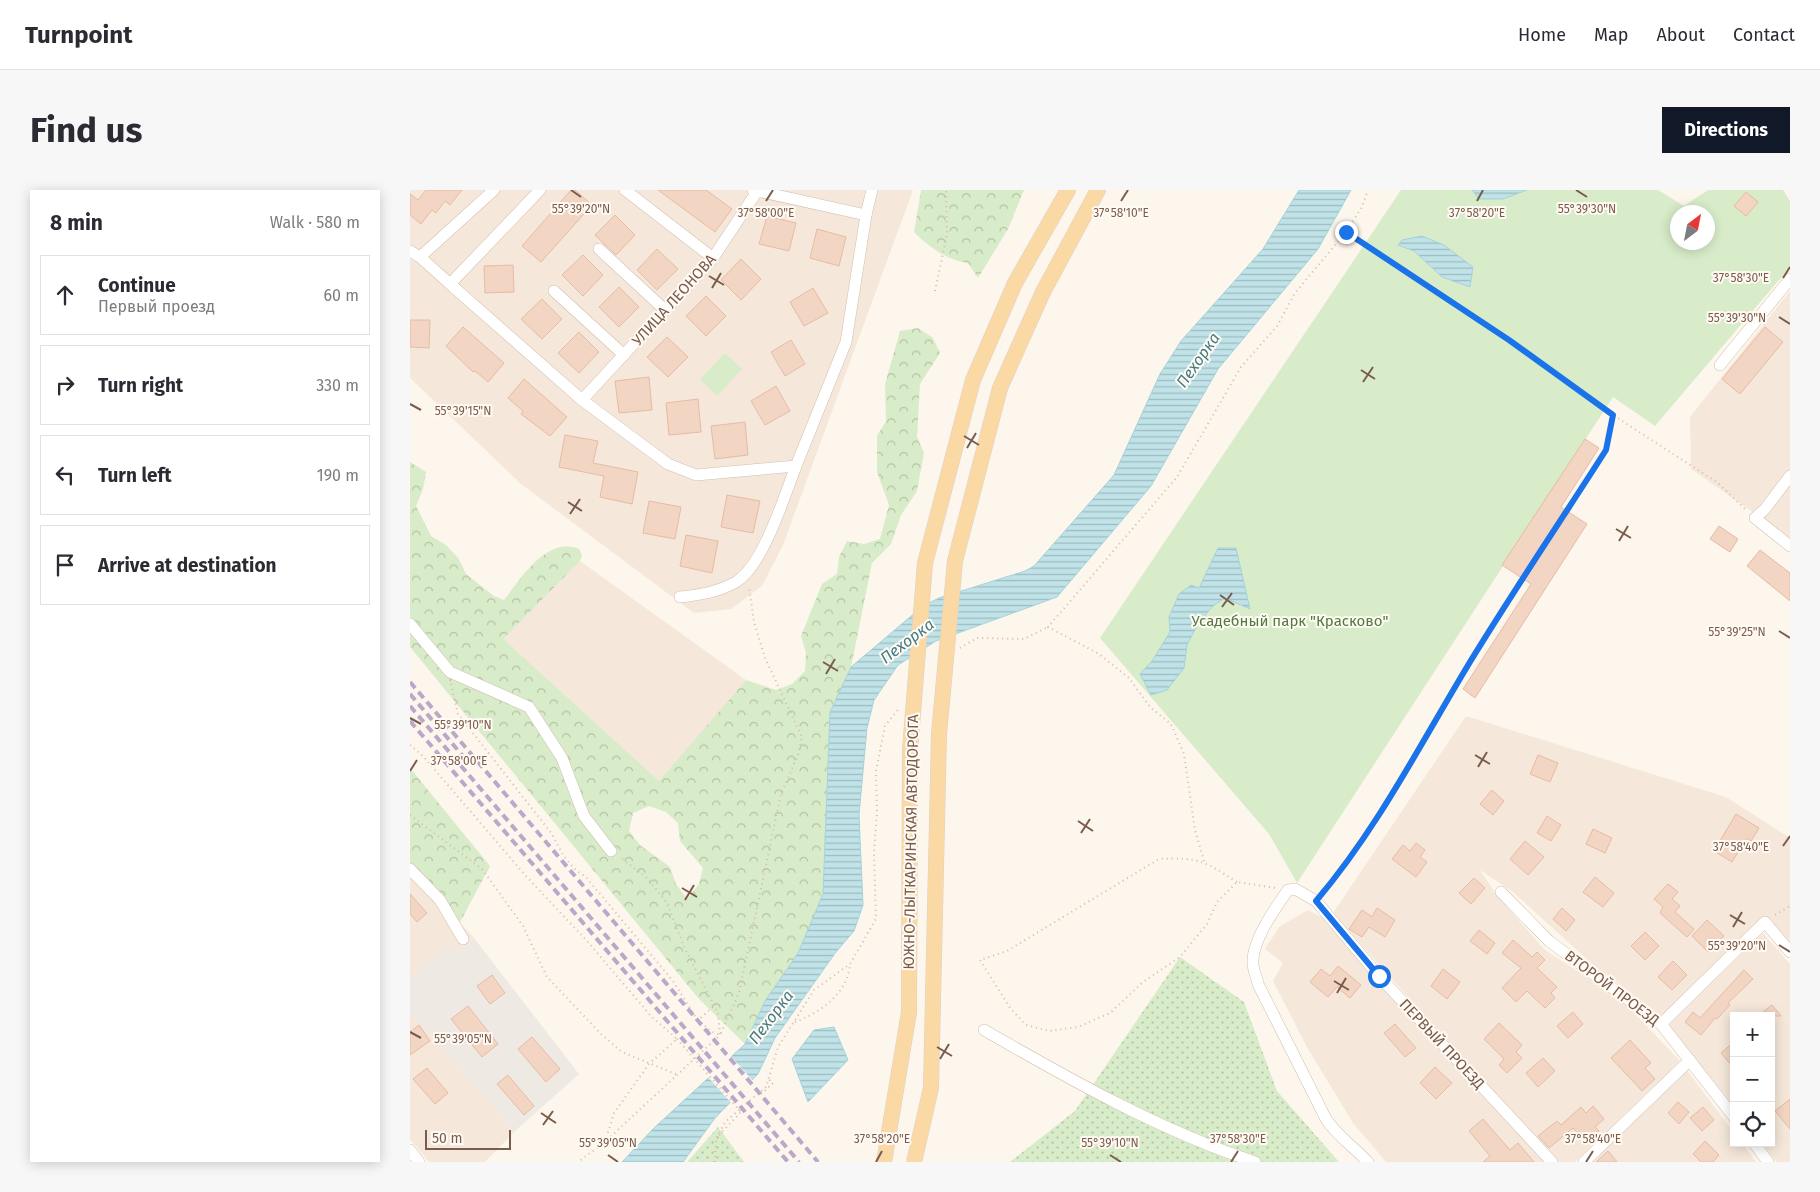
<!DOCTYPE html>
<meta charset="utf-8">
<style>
:root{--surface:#fff;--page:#f7f7f7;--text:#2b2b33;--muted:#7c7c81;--line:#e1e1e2;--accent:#111827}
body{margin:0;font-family:"Fira Sans",sans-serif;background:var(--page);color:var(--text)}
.controls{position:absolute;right:15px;bottom:15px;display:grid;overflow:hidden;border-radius:0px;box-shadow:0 2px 12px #0003}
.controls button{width:45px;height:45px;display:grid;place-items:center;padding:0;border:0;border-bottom:1px solid var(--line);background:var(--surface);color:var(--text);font:25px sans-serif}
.compass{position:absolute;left:1260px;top:15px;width:45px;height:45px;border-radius:50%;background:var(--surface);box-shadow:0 2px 12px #0003;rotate:32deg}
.scale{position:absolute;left:15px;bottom:12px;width:86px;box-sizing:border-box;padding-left:5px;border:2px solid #7a5c4d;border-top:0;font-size:14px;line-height:18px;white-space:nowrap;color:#7a5c4d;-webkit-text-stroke:4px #fffaf3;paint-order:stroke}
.stop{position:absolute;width:15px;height:15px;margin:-11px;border:4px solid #1a73e8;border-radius:50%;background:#fff}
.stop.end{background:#1a73e8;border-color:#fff;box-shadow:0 1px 5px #0008}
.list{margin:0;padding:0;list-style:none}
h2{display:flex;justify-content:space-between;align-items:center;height:65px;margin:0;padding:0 20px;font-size:21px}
h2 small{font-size:16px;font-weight:400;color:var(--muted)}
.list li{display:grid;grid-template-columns:32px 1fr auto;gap:15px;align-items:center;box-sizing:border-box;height:80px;margin:0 10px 10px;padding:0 10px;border:1px solid var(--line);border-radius:0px}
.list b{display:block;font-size:19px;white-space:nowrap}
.list p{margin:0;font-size:16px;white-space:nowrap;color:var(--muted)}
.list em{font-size:16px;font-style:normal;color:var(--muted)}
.icon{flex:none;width:28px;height:28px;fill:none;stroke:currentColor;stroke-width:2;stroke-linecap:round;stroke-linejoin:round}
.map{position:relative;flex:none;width:1380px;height:972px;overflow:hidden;border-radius:0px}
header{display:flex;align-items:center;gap:30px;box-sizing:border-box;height:70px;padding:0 25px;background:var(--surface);border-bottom:1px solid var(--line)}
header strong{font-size:24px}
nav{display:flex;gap:28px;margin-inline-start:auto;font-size:18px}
.intro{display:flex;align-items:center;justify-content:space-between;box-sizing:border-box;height:120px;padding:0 30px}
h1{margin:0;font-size:35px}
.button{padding:12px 22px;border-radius:0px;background:var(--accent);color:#fff;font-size:18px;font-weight:700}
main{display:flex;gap:30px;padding:0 30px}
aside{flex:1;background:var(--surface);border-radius:0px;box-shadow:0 2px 12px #0003}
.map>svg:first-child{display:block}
</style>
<header>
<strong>Turnpoint</strong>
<nav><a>Home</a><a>Map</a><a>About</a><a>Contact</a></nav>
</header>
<div class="intro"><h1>Find us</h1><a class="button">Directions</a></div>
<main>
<aside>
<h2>8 min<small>Walk · 580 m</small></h2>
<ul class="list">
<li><svg class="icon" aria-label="ahead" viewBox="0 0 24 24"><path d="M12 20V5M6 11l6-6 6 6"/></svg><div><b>Continue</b><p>Первый проезд</p></div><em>60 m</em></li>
<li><svg class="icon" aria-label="right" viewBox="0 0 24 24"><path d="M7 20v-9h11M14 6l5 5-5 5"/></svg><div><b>Turn right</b></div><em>330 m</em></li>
<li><svg class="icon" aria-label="left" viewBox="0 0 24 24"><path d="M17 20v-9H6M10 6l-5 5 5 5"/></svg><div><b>Turn left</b></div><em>190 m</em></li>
<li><svg class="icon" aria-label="arrive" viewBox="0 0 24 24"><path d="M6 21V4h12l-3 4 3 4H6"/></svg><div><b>Arrive at destination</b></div></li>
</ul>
</aside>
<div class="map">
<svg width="1380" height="972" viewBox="0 0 1380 972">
<defs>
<pattern id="grass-dots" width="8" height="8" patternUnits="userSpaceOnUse" patternTransform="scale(1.25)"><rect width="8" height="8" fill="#d8ecc9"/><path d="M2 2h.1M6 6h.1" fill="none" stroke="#b4c2a5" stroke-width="1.8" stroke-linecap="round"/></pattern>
<pattern id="forest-crowns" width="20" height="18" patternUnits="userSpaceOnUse" patternTransform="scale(1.25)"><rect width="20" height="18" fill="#d8ecc9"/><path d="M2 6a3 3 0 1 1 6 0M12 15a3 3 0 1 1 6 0" fill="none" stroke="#b4c2a5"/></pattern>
<pattern id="water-rules" width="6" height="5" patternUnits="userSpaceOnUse" patternTransform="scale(1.25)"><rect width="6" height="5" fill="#bfe3e8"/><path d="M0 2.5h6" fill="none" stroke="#a0bbbe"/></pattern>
</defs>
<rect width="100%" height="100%" fill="#fdf6ec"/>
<g fill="#f5e8da">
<polygon points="0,0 503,0 373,355 352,396 321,419 284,423 111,294 0,188"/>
<polygon points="1380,101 1380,348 1281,279 1280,227"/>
<polygon points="170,371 336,490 249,592 92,449"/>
<polygon points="1056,526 1316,607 1380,648 1380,753 1355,725 1253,827 1181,773 1103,702 1070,680 1088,707 1135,760 1213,811 1270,871 1165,972 1146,972 923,723"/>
<polygon points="0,680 64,748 44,764 36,757 0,788"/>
<polygon points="898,720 919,731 1137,972 976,972 943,933 898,859 863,791 873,773 855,759 869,737"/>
<polygon points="1353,743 1380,774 1380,972 1366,972 1352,953 1361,953 1361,826 1324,826 1324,916 1258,836"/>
<polygon points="0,821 104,942 75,972 19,972 0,949"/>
<polygon points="1276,879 1324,943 1324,953 1332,953 1346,972 1181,972"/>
</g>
<polygon fill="#efe9e4" points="64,748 169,884 104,942 0,821 0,788 37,756 44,764"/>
<g fill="url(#grass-dots)">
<polygon points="770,767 834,812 867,901 929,972 600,972 665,921"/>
<polygon points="308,937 334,972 277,972"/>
</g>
<g fill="url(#forest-crowns)" fill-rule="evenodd">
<path d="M511,0H614L598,39L568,88L558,73C537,70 520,58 504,42Z"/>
<path d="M508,138L523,148L530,163L510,194L507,247L514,263L507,301L491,325L481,354L462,373L441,477L420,522L413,704L388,763L355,811L335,854L289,809L0,457V272L16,282L13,299L6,316L21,346L36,355L49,369L56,384L84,406L94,410C111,388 137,346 169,359L172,365L170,371L93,449L249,591L336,490L366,500L382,494L395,481L396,463L391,446L412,394L427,384L429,367L437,351L454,354L470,349L479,315L467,282V246L476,231L475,194L490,141ZM239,616L256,622L268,633L270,651L293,678L289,694L277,709L266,694L260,677L230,655L219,641L223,623Z"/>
<polygon points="0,578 80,676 49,734 0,680"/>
</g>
<g fill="#d8ecc9" fill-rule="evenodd">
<path d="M991,0H1248L1274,16L1298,0H1373L1380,11V77L1245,236L1203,207L887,693L859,644L690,448ZM1268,22H1298V52H1268Z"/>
<polygon points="315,163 332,179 307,206 290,189"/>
</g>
<g fill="url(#water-rules)" stroke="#a5d3da">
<polygon points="889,0 941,0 908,59 808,179 741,296 647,407 526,451 488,475 464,510 457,538 449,625 453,715 444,741 426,762 365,848 348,884 305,928 273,972 212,972 244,938 335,854 355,811 388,763 413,704 420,522 441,477 513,416 529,408 615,381 624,376 704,285 750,184 771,151 853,59"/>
<polygon points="1062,0 1117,0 1093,9 1069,9"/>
<polygon points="1012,46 1034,55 1063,77 1060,97 1032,87 1004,61 988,55 992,50"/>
<polygon points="808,358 826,358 840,419 815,408 803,416 789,432 777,455 774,478 757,500 741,505 730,484 742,471 760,442 759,427 769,404 781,395 789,398"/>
<polygon points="424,837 438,870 398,912 382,869 404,840"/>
</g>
<polygon fill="#fdf6ec" points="320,865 344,892 322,914 297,886"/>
<g fill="#f3d5c3" stroke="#e6bba3">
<polygon points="16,0 52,0 40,15 35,11 26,23 22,20 11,34 0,25 0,4 8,10"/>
<polygon points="161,0 165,0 182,15 131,72 112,56"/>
<polygon points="248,0 296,0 322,19 305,42"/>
<polygon points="1336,2 1348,12 1336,26 1324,16"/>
<polygon points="205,25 225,45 206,65 185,45"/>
<polygon points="357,26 386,33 379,61 349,54"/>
<polygon points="407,39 436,47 429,76 400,68"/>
<polygon points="247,59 268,79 247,100 227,80"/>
<polygon points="173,65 193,85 173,106 152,85"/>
<polygon points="331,69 351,89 331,110 311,90"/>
<polygon points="103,75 104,102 75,103 74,76"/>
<polygon points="209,97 229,117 209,137 189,117"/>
<polygon points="403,98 418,123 394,136 380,112"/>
<polygon points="296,106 316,126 296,146 276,126"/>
<polygon points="132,109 152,129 132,149 111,129"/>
<polygon points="0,130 20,130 19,158 0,157"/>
<polygon points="53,137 94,173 78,192 65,181 63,182 36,156"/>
<polygon points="1355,137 1373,152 1330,204 1312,189"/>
<polygon points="169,142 189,162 169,183 148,163"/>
<polygon points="257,147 278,167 258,187 237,167"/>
<polygon points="381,150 395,174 375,186 361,162"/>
<polygon points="239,187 242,220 209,223 205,191"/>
<polygon points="114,189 157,227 140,246 111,224 113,221 98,208"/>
<polygon points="366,196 380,221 355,235 341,211"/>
<polygon points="288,209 291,242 259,245 256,213"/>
<polygon points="335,232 338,265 305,269 301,236"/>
<polygon points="155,245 188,251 183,273 228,282 222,314 190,307 194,286 149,277"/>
<polygon points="1175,249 1189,258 1151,317 1177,334 1065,508 1053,499 1121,394 1092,375"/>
<polygon points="317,305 350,311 343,343 311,337"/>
<polygon points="239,311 271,317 265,349 233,343"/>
<polygon points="1309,336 1328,349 1320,362 1300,349"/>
<polygon points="276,345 308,351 302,383 270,376"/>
<polygon points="1350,360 1380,383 1380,411 1337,376"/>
<polygon points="1128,565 1148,573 1140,592 1120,584"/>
<polygon points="1082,600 1094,611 1083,625 1070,614"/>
<polygon points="1326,624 1349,638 1341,651 1337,648 1322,672 1304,661"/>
<polygon points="1137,626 1151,635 1141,651 1127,643"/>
<polygon points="1183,639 1202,648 1195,663 1176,654"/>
<polygon points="1115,651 1134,667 1118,685 1100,669"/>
<polygon points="1006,653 1015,660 1010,667 1017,672 1006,687 982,669 993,655 1000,661"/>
<polygon points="1185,687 1204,703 1193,717 1173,702"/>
<polygon points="1064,688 1075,698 1061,714 1049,703"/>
<polygon points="1258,694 1268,702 1262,709 1270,716 1265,722 1284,739 1277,747 1250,723 1253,717 1244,709"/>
<polygon points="0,704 17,723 7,732 0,724"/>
<polygon points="967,718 985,730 975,747 959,737 952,747 939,739 952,720 962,727"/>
<polygon points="1152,718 1165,730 1156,741 1143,729"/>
<polygon points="1297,730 1314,746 1298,762 1282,746"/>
<polygon points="1069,740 1085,753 1077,764 1060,751"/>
<polygon points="1235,742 1249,756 1235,770 1221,756"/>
<polygon points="1103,750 1122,767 1127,762 1135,770 1127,778 1147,797 1141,803 1145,808 1135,818 1117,801 1106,812 1092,798 1111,778 1092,763"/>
<polygon points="1263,771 1277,785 1262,800 1248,787"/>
<polygon points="928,776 951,795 940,808 927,797 918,807 900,792 911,779 920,786"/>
<polygon points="1033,779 1050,792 1037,809 1021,796"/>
<polygon points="1334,780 1343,789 1318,813 1320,815 1307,829 1305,828 1291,845 1275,832 1283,822 1290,828"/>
<polygon points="82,785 95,803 80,814 67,796"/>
<polygon points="1362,815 1371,826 1348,826"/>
<polygon points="58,816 88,854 72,867 41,829"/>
<polygon points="1163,822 1173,834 1158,848 1147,836"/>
<polygon points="1089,833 1112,855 1106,862 1112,868 1097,883 1089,875 1094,869 1074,849"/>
<polygon points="985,834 1006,858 995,867 974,843"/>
<polygon points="9,835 20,851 0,865 0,842"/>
<polygon points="122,847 150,879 136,892 108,859"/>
<polygon points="1220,850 1241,873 1235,878 1245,889 1232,901 1201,868"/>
<polygon points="1324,852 1324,878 1311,863"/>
<polygon points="1133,868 1145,881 1128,897 1116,883"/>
<polygon points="1025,877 1042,893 1026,909 1010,893"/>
<polygon points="17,878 38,903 25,914 3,889"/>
<polygon points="98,885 124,916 114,925 87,894"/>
<polygon points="1380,909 1380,939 1365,921"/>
<polygon points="1268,912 1279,922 1269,934 1258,923"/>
<polygon points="1183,916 1194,929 1185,937 1189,941 1176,953 1163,938 1139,958 1128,946 1147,931 1151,935 1171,917 1176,923"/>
<polygon points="1293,917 1304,930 1292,941 1280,928"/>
<polygon points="1073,929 1100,960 1108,953 1124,972 1073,972 1080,966 1059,941"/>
<polygon points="1295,951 1309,965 1303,972 1291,972 1283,964"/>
<polygon points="1198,961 1207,972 1186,972"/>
</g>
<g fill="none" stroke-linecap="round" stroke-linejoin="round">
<g stroke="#d1beb0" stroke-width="12">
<g id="minor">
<polyline points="130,0 40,94 172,210 258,274 286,285 386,276 436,152 456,25"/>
<polyline points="215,0 303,68"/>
<polyline points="343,0 456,25 462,0"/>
<polyline points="189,59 255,120"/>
<polyline points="0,61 10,67 40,94"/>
<polyline points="10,67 84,0"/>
<polyline points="144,101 214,165"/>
<polyline points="1310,175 1380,89"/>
<polyline points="172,210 303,68 348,0"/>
<polyline points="1380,286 1355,319 1345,328 1380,356"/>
<path d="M270,407C290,405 308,402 326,392C353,376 374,307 386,276"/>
<polyline points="0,434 40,482 119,517 152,568 174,626 201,661"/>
<polyline points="0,679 30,710 53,749"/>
<polyline points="1091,702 1139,751 1251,834 1324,927"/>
<polyline points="1251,834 1355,732 1380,762"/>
<path d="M574,840C661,890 749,940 845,972"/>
<polyline points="1344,953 1358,972"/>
<polyline points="0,960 9,972"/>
<path d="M958,972C944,957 927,946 916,929L848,794C847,787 842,778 843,771C843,749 866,717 878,700L885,699L906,711L969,786L1142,972"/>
<polyline points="1174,972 1280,870"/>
</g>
</g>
<g stroke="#dad1cd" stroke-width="16">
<g id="major">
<polyline points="563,190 605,93 658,0"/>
<polyline points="590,198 633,102 688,0"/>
</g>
</g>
<g stroke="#d9b8a5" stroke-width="2" stroke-dasharray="1 4" stroke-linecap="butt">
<polyline points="936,42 1099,150 1203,225 1308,293 1336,320"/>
<polyline points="525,101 537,44 536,0"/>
<polyline points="550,458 567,448 614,449 638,437"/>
<path d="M41,494L48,524L142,644C150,660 159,678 175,686L263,791L285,826L300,841L310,845L329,803L371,604L388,565L392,547L355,468L344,432L339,397"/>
<polyline points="0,555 13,566 115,685 177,751 241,826 267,849 239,874 204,923 195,952 168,972"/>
<polyline points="0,625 72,679 113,736 137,787 191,844 212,862 268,885"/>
<polyline points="794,671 785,640 774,564 761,534 740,517 719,488 689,464 638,437 767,287 831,177 867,136 885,103 936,42 952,17 958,0"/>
<path d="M827,692C794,671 789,667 749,669L597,761L570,770L600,818L616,835L639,841L668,837L700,823L733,792L770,767L797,734L807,712L827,692L866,698"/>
<path d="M912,703C972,633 1015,546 1063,467C1106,397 1152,329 1197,260L1203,225"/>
<polyline points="1365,725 1380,716"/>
<polyline points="287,831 304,816"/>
<path d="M385,832C410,823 438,803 440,774"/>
<polyline points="351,904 363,893 358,889"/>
<polyline points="309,945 331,922"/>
<polyline points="197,950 310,845 308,823 275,759 257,713 237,688 211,668"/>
<polyline points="305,972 306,949 315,932 356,897 368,857 404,800 440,774 466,729 464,663 467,621 466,581 475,536 490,517"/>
</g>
<use href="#minor" stroke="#fff" stroke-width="11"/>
<use href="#major" stroke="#fbd9a5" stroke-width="15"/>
<g stroke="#b9a8c9" stroke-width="4" stroke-dasharray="8 5" stroke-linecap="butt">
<polyline points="0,492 408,972"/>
<polyline points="0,504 58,572"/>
<polyline points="0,516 389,972"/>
<polyline points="0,531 378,972"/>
</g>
<g stroke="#dad1cd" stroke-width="16" stroke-linecap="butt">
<g id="major-bridge">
<polyline points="474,972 499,822 500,560 515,373 563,190"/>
<polyline points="504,972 521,898 529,544 545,371 590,198"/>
</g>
</g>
<polyline stroke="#d9b8a5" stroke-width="2" stroke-dasharray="1 4" stroke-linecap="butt" points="267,849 331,922"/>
<use href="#major-bridge" stroke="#fbd9a5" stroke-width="15"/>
</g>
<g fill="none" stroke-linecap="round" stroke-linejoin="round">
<path stroke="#1a73e8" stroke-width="6" d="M936,42L1099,150L1203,225L1196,260C1152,329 1106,397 1063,467C1013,549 969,637 906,711L969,786"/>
</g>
<path fill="none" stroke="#7a5c4d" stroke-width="2" d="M161,0L171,7M1166,0L1177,7M356,11L363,0M711,11L718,0M1067,11L1073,0M299,86L314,95M1373,88L1380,77M302,98L311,83M1369,127L1380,134M951,180L965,189M953,192L963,177M0,214L11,220M554,246L569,255M557,258L566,243M158,312L172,321M160,324L170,309M1206,339L1221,348M1209,351L1218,336M810,405L824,415M812,417L822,403M1369,441L1380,448M413,472L428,481M416,484L425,469M0,528L11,534M1065,565L1080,574M1068,577L1077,562M0,581L7,570M668,631L683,641M671,643L680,629M1373,656L1380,646M272,698L287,707M275,710L284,695M1320,725L1335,734M1323,737L1332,722M1369,755L1380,762M924,791L939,800M927,803L936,788M0,842L11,848M527,857L542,866M530,869L539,854M131,923L146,933M133,935L143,921M198,965L208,972M700,965L711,972M466,972L472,961M821,972L828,961M1176,972L1183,961"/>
<g text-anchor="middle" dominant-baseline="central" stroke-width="4" stroke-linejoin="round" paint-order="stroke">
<g font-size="15" fill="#7a5c4d" stroke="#fffaf3">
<text transform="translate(264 110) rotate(-48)">УЛИЦА ЛЕОНОВА</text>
<text transform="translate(501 652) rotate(-89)">ЮЖНО-ЛЫТКАРИНСКАЯ АВТОДОРОГА</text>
<text transform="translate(1202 798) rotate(37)">ВТОРОЙ ПРОЕЗД</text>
<text transform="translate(1032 854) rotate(47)">ПЕРВЫЙ ПРОЕЗД</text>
</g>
<g font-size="15" fill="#537a41" stroke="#fffaf3">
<text x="880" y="431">Усадебный парк "Красково"</text>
</g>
<g font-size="16" font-style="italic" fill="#437c86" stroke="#fffaf3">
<text transform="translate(788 170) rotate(-55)">Пехорка</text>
<text transform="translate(497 451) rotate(-37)">Пехорка</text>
<text transform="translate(361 827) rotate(-53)">Пехорка</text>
</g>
</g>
<g font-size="12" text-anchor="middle" fill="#7a5c4d" stroke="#fffaf3" stroke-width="4" stroke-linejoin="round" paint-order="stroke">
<text x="1177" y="23">55°39'30"N</text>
<text x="171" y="23">55°39'20"N</text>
<text x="356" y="27">37°58'00"E</text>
<text x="711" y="27">37°58'10"E</text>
<text x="1067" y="27">37°58'20"E</text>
<text x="1331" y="92">37°58'30"E</text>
<text x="1327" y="132">55°39'30"N</text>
<text x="53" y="225">55°39'15"N</text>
<text x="1327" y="446">55°39'25"N</text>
<text x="53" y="539">55°39'10"N</text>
<text x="49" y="575">37°58'00"E</text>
<text x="1331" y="661">37°58'40"E</text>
<text x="1327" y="760">55°39'20"N</text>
<text x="53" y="853">55°39'05"N</text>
<text x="472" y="953">37°58'20"E</text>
<text x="828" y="953">37°58'30"E</text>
<text x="1183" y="953">37°58'40"E</text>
<text x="198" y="957">55°39'05"N</text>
<text x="700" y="957">55°39'10"N</text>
</g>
</svg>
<div class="controls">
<button>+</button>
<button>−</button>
<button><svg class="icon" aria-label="locate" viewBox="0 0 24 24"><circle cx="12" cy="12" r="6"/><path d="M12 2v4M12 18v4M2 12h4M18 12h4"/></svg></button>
</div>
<svg class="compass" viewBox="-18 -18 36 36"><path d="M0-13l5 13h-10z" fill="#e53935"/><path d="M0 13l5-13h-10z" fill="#7c7c81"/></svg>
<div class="scale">50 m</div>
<div class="stop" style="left:969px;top:786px"></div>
<div class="stop end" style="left:936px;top:42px"></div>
</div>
</main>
